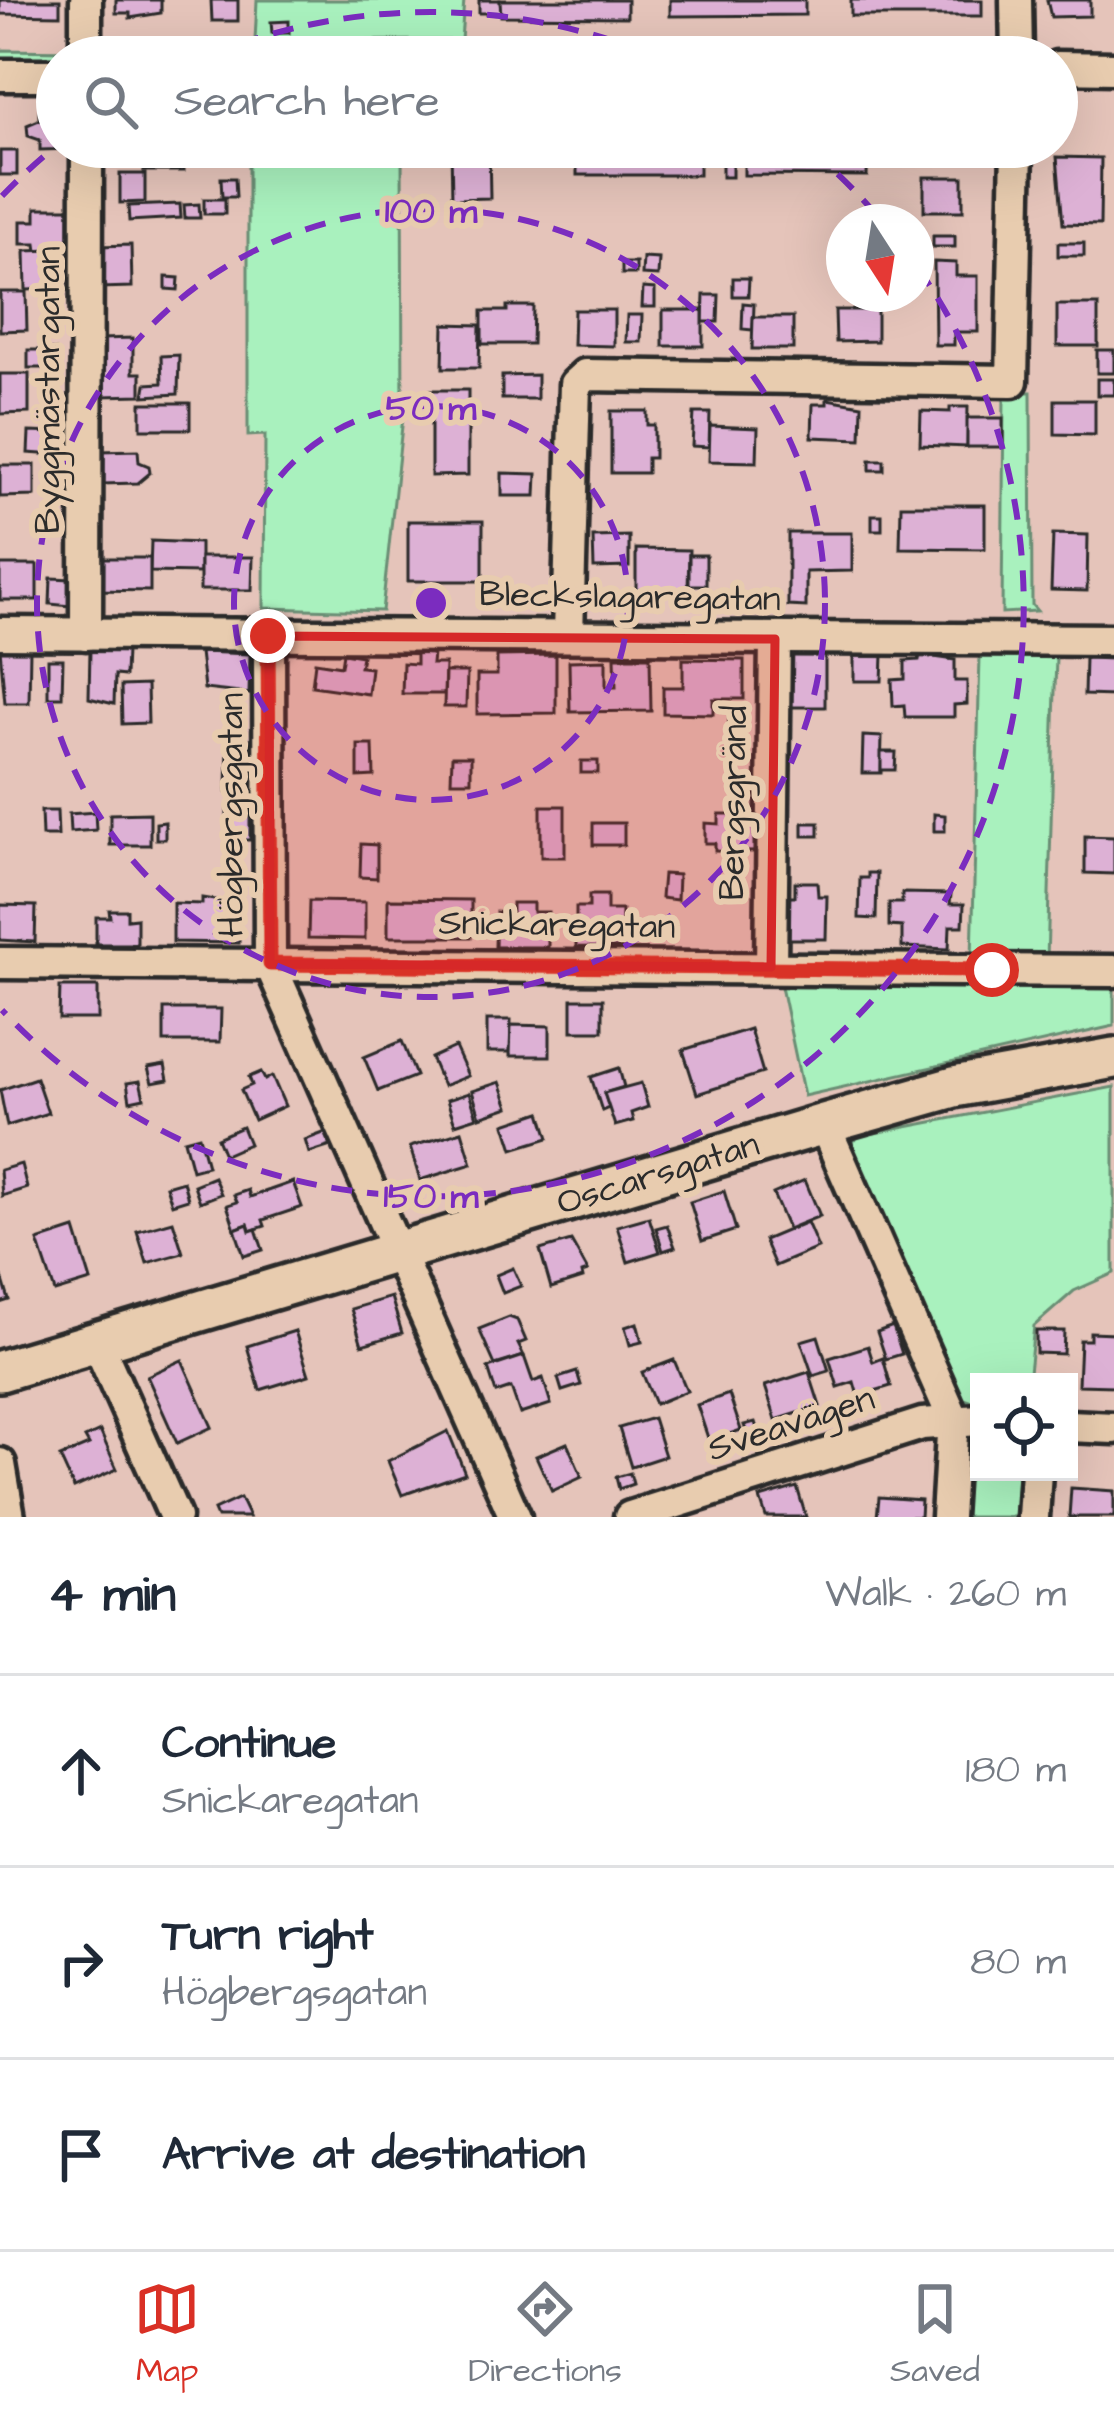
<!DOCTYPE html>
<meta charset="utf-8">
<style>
:root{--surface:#fff;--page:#f6f6f7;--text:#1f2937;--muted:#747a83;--line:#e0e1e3;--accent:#d93025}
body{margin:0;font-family:"Architects Daughter",sans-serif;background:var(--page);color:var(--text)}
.controls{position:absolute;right:36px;bottom:36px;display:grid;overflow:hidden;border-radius:0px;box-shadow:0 12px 48px #0002}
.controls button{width:108px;height:108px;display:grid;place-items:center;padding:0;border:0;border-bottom:3px solid var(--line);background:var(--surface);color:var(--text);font:60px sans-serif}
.compass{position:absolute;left:826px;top:204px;width:108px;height:108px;border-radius:50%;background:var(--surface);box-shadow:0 12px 48px #0002;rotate:168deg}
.stop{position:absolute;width:36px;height:36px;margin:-27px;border:9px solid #d93025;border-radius:50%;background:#fff}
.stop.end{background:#d93025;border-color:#fff;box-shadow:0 3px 12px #0008}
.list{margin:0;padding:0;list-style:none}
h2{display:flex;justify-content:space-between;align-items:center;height:156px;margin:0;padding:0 48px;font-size:51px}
h2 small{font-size:39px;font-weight:400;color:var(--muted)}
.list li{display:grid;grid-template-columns:78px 1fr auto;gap:36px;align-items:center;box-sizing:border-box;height:192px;padding:0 48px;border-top:3px solid var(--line)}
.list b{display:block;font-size:45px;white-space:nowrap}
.list p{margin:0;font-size:39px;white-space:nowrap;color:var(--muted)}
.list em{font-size:39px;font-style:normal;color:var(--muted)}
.icon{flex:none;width:66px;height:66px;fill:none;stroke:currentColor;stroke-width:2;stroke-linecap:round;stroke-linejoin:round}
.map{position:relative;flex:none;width:1114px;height:1517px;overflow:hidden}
.search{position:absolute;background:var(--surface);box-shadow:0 12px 48px #0002;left:36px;right:36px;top:36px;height:132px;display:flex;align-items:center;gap:30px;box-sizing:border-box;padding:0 42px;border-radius:66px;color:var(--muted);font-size:45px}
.sheet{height:732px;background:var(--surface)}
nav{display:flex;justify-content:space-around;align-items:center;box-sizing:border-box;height:168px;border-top:3px solid var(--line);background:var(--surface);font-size:33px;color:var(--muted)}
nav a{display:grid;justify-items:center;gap:6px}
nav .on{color:var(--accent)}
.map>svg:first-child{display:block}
</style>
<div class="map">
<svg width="1114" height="1517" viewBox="0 0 1114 1517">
<rect width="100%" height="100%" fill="#e5c4ba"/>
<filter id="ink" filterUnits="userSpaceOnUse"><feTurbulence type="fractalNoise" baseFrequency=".00833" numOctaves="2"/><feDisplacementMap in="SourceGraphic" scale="24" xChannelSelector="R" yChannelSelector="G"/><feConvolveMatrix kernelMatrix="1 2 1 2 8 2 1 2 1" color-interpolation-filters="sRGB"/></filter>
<g filter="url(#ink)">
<g fill="#a9f1be" stroke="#6a8e74" stroke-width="3">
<polygon points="257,0 464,0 461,40 255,41"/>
<polygon points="843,48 843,55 504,57 504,51"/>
<polygon points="0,50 71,51 57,59 0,59"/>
<polygon points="476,51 476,57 304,57 304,53"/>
<polygon points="248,147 402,147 403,417 382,611 264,608 265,435 248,436"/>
<polygon points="1004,392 1031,392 1032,605 1037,611 1002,613"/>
<polygon points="980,656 1056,656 1047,961 972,958"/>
<polygon points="780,982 1114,982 1114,1026 804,1096"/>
<polygon points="1114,1087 1114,1273 1074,1291 1034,1326 1028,1382 979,1382 979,1404 958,1397 851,1143 859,1136"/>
<polygon points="979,1439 979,1472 1026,1472 1023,1517 964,1517 969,1451"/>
</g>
<g fill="#ddb1d5" stroke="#2b2b2b" stroke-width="3">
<polygon points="0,0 60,0 60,15 0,14"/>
<polygon points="116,0 161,0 161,13 130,18 130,13 116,13"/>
<polygon points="211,0 238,0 238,21 212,21"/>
<polygon points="479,0 500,0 501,13 479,13"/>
<polygon points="500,0 627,0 627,17 501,16"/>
<polygon points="670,0 805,0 805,15 670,16"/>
<rect x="851" y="0" width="131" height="16"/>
<polygon points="1090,0 1090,16 1051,17 1047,0"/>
<polygon points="289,21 289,33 272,33 271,22"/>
<polygon points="57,110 57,147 76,149 40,150 40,140 28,136 27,125 39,120 39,111"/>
<rect x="144" y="147" width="40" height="24"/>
<polygon points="451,147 489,147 490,198 452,199"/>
<rect x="577" y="147" width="122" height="28"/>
<polygon points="744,147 868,147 867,176 744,175"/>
<rect x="0" y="151" width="17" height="24"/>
<polygon points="1057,157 1101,158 1100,225 1063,224"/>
<rect x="722" y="160" width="10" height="17"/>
<polygon points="120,174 145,174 145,202 120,203"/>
<rect x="924" y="177" width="39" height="34"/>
<polygon points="221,178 235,178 236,197 222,197"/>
<rect x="204" y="199" width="21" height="15"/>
<polygon points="180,204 181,218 129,221 128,206"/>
<polygon points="199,204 200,218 185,218 184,205"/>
<polygon points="36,208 69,208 69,250 37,251 36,244 21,244 21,221 36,221"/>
<rect x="933" y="236" width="22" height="11"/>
<rect x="1058" y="243" width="26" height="13"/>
<polygon points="131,245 132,287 99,288 98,246"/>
<polygon points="53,250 54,289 26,290 25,251"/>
<polygon points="643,258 659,259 658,276 642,275"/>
<polygon points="934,262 956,263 956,276 978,276 978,332 954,332 954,345 935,345"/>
<rect x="622" y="263" width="14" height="11"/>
<polygon points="166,277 179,278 178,290 166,289"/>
<polygon points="733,278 749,278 748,296 733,296"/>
<polygon points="643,288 655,289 655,307 642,307"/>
<polygon points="0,292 26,292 27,330 0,331"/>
<polygon points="704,295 719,295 718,322 703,322"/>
<polygon points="743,303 754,304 753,330 742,329"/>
<rect x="1057" y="305" width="41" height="41"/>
<polygon points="507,306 533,306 532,344 482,344 482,311 507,311"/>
<polygon points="574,310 614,310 614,346 573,345"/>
<rect x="663" y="310" width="40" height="36"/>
<polygon points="835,310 877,310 877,341 836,342"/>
<polygon points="627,315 642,315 641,342 626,342"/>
<polygon points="753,317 793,317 793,349 752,349"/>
<polygon points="444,324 480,325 479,368 443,368"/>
<polygon points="133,338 133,373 141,373 141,395 102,396 101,339"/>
<rect x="28" y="350" width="27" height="18"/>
<rect x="1097" y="350" width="17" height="23"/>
<polygon points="179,355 178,394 144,396 146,384 162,383 161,356"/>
<polygon points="0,374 29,374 29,413 0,414"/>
<polygon points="537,375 537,399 502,399 502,376"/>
<rect x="1097" y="379" width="17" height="16"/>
<polygon points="431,390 468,390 468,475 431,476"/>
<polygon points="827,399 862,405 861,439 812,437 813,404 827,404"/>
<polygon points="1055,400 1095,400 1095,435 1055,434"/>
<rect x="141" y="403" width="49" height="26"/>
<polygon points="950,407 968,407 967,447 920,445 921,411 950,412"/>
<polygon points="611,411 647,411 647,425 654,425 654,458 647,458 647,473 611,473"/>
<polygon points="694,413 710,413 709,447 692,446"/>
<rect x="967" y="418" width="36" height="29"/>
<polygon points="710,426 758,428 757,462 709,461"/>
<polygon points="29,432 56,433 55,455 28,453"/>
<polygon points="138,450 139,462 149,466 150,473 138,483 102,484 101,451"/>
<rect x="870" y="460" width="14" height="10"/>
<polygon points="0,465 35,465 35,496 0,497"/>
<polygon points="502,473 537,474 536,496 502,496"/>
<polygon points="901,505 985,505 985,549 900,548"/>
<rect x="872" y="515" width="10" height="15"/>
<rect x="408" y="521" width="75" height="60"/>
<polygon points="788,533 852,533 852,571 806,572 806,607 788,606"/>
<polygon points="1053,534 1088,535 1087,591 1051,590"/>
<polygon points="629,536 629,567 594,568 593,537"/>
<polygon points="151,541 200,543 200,573 150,572"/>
<polygon points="636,549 689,550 688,590 636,590"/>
<rect x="689" y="555" width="17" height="30"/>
<polygon points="200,557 253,557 252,590 200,590"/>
<polygon points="95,558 150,558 150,591 95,590"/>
<rect x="0" y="565" width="37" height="35"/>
<polygon points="51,578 72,579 71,606 50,604"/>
<polygon points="0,649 30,649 29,703 5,703"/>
<polygon points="90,649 126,650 125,676 115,675 114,704 89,698"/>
<polygon points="200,652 250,654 249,694 204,689"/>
<polygon points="343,653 362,656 360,667 371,668 368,694 312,686 315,662 341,666"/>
<polygon points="416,653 433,654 432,664 445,664 444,694 402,694 403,663 416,664"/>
<rect x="788" y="654" width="37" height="53"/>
<polygon points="854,654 883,655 882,681 854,681"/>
<polygon points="556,655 556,713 477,714 477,675 497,675 497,656"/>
<polygon points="920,655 955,660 955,681 967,681 967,704 954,705 954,717 905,717 904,705 893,706 892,680 905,679 905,661 919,660"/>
<polygon points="615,657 650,657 651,711 570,712 569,661 606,660 606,687 616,687"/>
<polygon points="1085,658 1114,659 1114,696 1084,695"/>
<polygon points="48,659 63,659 62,697 48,697"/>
<polygon points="683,659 744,660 744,699 713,699 713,714 663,713 663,687 683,687"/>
<polygon points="445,672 467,672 466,707 444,707"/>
<polygon points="147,685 148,723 122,724 121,686"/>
<polygon points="729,716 740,717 738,732 728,730"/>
<polygon points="863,736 882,737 881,773 862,773"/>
<polygon points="228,742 251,743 249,792 227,792"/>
<polygon points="358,745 373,745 374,776 358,777"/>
<polygon points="881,752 896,752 895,770 881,770"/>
<polygon points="452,756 471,756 471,781 451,781"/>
<rect x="581" y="761" width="17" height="12"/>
<rect x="541" y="806" width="24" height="51"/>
<rect x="227" y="810" width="23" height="30"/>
<polygon points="41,811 57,811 58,836 42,836"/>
<polygon points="95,812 96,830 70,832 69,814"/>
<polygon points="150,813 150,845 110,845 110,814"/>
<polygon points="719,814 754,814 754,852 715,851 715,843 705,843 705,823 719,824"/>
<polygon points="934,814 945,815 945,831 934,831"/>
<polygon points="165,822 165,839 156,839 156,823"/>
<rect x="593" y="823" width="31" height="22"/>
<rect x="803" y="823" width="16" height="13"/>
<polygon points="1085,836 1114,837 1114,874 1085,873"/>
<polygon points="361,844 377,845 377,878 360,877"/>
<polygon points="868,873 877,873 876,919 859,918 860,878 868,878"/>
<polygon points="663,874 678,875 677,900 661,898"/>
<polygon points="795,882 817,882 818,896 827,896 826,939 782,939 782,896 795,896"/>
<polygon points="902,893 951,894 950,904 964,904 963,926 950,926 949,949 902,947 902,927 889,926 889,903 902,903"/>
<polygon points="589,895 607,895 607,910 622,910 621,948 576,947 576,907 589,907"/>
<polygon points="202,898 239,904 239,943 173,942 173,903 202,904"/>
<polygon points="388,899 471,900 471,937 388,937"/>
<polygon points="309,901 365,902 365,939 308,938"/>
<polygon points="512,903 533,903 533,912 548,912 548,947 495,947 496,912 512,913"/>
<polygon points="0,905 36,906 35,942 0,940"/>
<polygon points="109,910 127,910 127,919 137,918 137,944 96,944 96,917 110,917"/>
<polygon points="60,987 98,987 98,1019 59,1019"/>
<rect x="572" y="999" width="31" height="32"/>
<polygon points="164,1009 221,1009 220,1042 164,1042"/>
<polygon points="487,1020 511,1020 510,1052 487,1052"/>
<polygon points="511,1025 550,1026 550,1056 510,1056"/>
<polygon points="750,1029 763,1073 697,1094 683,1050"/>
<polygon points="402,1041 416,1076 378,1091 364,1057"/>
<polygon points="455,1047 468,1076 443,1086 431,1058"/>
<polygon points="165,1065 168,1080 152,1083 148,1068"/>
<polygon points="619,1068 624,1087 604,1093 609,1108 602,1111 591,1077"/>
<polygon points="261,1072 265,1080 272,1076 285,1106 254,1120 241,1090 252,1085 249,1077"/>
<polygon points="36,1078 48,1113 7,1126 0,1090"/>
<polygon points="140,1081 144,1098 130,1101 127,1083"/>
<polygon points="500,1082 509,1107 480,1117 472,1091"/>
<polygon points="641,1083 648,1107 631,1113 633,1121 615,1126 604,1093"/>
<polygon points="469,1093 477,1117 455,1124 447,1100"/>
<polygon points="541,1112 549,1138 513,1149 505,1124"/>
<polygon points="242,1127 249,1144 224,1155 217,1138"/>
<polygon points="462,1131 472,1164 420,1180 410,1147"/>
<polygon points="326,1132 331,1146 309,1153 305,1140"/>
<polygon points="199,1136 207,1166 192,1170 184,1140"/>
<polygon points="21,1164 27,1188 2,1196 0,1170"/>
<polygon points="214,1177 221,1194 200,1202 194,1185"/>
<polygon points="805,1180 820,1216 788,1229 773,1194"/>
<polygon points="183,1181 188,1199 172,1204 166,1186"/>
<polygon points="293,1182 302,1207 263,1220 265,1226 250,1231 248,1224 235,1229 227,1205 237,1202 234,1195 248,1190 250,1197"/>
<polygon points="724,1191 736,1230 702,1241 690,1202"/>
<polygon points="649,1217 660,1252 628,1262 617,1226"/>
<polygon points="173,1221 183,1253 147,1263 137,1231"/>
<polygon points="807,1222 818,1248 775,1266 764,1240"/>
<polygon points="248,1224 250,1231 256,1229 263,1250 244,1256 235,1229"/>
<polygon points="667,1225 675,1247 663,1251 656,1228"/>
<polygon points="75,1229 91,1281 55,1292 38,1241"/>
<polygon points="571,1241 588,1271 582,1273 583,1278 551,1288 540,1250"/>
<polygon points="513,1268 521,1286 503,1293 496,1275"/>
<polygon points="0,1270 9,1300 0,1303"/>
<polygon points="391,1297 402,1333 362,1345 351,1309"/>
<polygon points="509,1317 517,1320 526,1341 518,1344 524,1356 495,1365 479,1329"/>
<polygon points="637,1323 642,1342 630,1345 625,1327"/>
<polygon points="893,1326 902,1354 886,1359 877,1332"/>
<polygon points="295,1331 309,1375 260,1390 247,1346"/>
<polygon points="1036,1331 1064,1331 1063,1354 1036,1353"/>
<polygon points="1090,1332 1114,1333 1114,1386 1078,1385 1080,1340 1090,1340"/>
<polygon points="818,1336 829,1371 813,1376 801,1341"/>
<polygon points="868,1346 873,1362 883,1358 891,1386 858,1396 854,1382 838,1387 829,1358"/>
<polygon points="524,1356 533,1382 543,1378 551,1404 520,1414 511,1388 496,1393 488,1368"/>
<polygon points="182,1360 212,1427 177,1443 147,1376"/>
<polygon points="674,1360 687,1391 655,1404 642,1372"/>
<polygon points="577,1372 581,1385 562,1391 558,1378"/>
<polygon points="809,1372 820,1406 776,1420 765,1386"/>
<polygon points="729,1394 741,1430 709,1441 697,1405"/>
<polygon points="653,1418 665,1456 631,1467 619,1428"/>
<polygon points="755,1422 761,1442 751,1445 744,1425"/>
<polygon points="100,1431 117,1469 74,1488 60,1457 89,1445 85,1438"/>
<polygon points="448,1431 465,1473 402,1495 388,1461"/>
<polygon points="567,1443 582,1477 552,1491 536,1456"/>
<polygon points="630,1473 633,1484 619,1489 616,1477"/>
<polygon points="797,1487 806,1517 766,1517 760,1498"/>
<polygon points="1071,1488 1114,1491 1114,1517 1069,1517"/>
<polygon points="879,1497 921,1500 920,1517 877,1517"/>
<polygon points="240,1498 249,1517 217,1517 214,1510"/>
</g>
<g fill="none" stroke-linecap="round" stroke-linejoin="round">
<g stroke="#2b2b2b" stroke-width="39">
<g id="minor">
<polyline points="1016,0 1017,57"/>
<polyline points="86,57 86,0"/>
<polyline points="1057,67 1114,68"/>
<polyline points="0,75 57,75"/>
<polyline points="0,633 1114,640"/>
<polyline points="86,634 87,147"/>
<polyline points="568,635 575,384 585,375 1012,381 1017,147"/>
<polyline points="269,636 270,964 515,1517"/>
<polyline points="0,963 1114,971"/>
<polyline points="771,967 775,639"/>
<polyline points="824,1124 953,1418 947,1517"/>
<polyline points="97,1342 175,1517"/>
<polyline points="1069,1426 1114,1428"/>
<polyline points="0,1464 9,1517"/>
<polyline points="630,1517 922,1424 979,1420"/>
<polyline points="1033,1517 1036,1472"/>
</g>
</g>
<g stroke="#2b2b2b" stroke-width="48">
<polyline id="major" points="0,1371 824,1124 954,1087 1114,1058"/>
</g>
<use href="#minor" stroke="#e8ccaf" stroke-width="30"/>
<use href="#major" stroke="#e8ccaf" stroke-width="39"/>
</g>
</g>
<g fill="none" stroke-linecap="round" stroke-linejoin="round" filter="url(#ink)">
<polyline stroke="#d93025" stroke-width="15" points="268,636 270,964 992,970"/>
</g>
<path fill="#d62828" fill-opacity="0.2" stroke="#d62828" stroke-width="9" stroke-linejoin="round" d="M269,636L775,639L771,967L270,964Z"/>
<g fill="none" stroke="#7b2cbf" stroke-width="6" stroke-dasharray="21 15">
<circle cx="431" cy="603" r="197"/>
<circle cx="431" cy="603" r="394"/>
<path d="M2 196A591 591 0 0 1 55 147M205 57A591 591 0 0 1 657 57M811 150A591 591 0 0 1 880 219M918 268A591 591 0 0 1 2 1010"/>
</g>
<g text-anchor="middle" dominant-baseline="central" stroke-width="12" stroke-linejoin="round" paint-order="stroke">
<g font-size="36" fill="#2b2b2b" stroke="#e8ccaf">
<text transform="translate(48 390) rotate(-90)">Byggmästargatan</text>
<text transform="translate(630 597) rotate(1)">Bleckslagaregatan</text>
<text transform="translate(734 803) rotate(-89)">Bergsgränd</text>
<text transform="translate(231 815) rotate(-90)">Högbergsgatan</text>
<text transform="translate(557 925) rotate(1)">Snickaregatan</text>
<text transform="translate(658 1174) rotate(-17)">Oscarsgatan</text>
<text transform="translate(791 1424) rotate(-18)">Sveavägen</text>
</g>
</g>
<circle cx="431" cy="603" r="18" fill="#7b2cbf" stroke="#e8ccaf" stroke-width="6"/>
<g font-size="36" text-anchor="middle" font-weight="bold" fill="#7b2cbf" stroke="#e8ccaf" stroke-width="12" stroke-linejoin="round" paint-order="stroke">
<text x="431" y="222">100 m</text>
<text x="431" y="419">50 m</text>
<text x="431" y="1207">150 m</text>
</g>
</svg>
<div class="controls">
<button><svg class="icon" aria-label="locate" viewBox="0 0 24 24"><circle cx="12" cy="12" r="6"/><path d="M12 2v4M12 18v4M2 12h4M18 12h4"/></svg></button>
</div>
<svg class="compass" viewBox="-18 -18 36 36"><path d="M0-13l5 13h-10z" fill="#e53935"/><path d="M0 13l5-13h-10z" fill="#747a83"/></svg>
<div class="stop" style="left:992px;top:970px"></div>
<div class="stop end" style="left:268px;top:636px"></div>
<div class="search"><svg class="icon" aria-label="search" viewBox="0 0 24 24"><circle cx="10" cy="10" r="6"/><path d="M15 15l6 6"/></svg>Search here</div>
</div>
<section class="sheet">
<h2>4 min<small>Walk · 260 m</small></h2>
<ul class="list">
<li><svg class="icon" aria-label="ahead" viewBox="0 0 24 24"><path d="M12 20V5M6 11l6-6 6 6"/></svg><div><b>Continue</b><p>Snickaregatan</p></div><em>180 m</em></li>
<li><svg class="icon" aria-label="right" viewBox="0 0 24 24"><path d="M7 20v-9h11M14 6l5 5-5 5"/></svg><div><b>Turn right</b><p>Högbergsgatan</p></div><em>80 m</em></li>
<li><svg class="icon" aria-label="arrive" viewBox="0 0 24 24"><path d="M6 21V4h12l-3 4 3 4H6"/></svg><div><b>Arrive at destination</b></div></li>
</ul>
</section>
<nav>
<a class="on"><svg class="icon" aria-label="map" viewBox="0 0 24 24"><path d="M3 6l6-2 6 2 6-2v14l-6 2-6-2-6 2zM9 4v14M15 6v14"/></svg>Map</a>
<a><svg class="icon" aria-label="directions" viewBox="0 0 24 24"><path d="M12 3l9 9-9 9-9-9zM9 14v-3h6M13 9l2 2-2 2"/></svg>Directions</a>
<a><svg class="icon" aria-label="saved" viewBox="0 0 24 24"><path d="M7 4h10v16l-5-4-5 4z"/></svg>Saved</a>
</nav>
